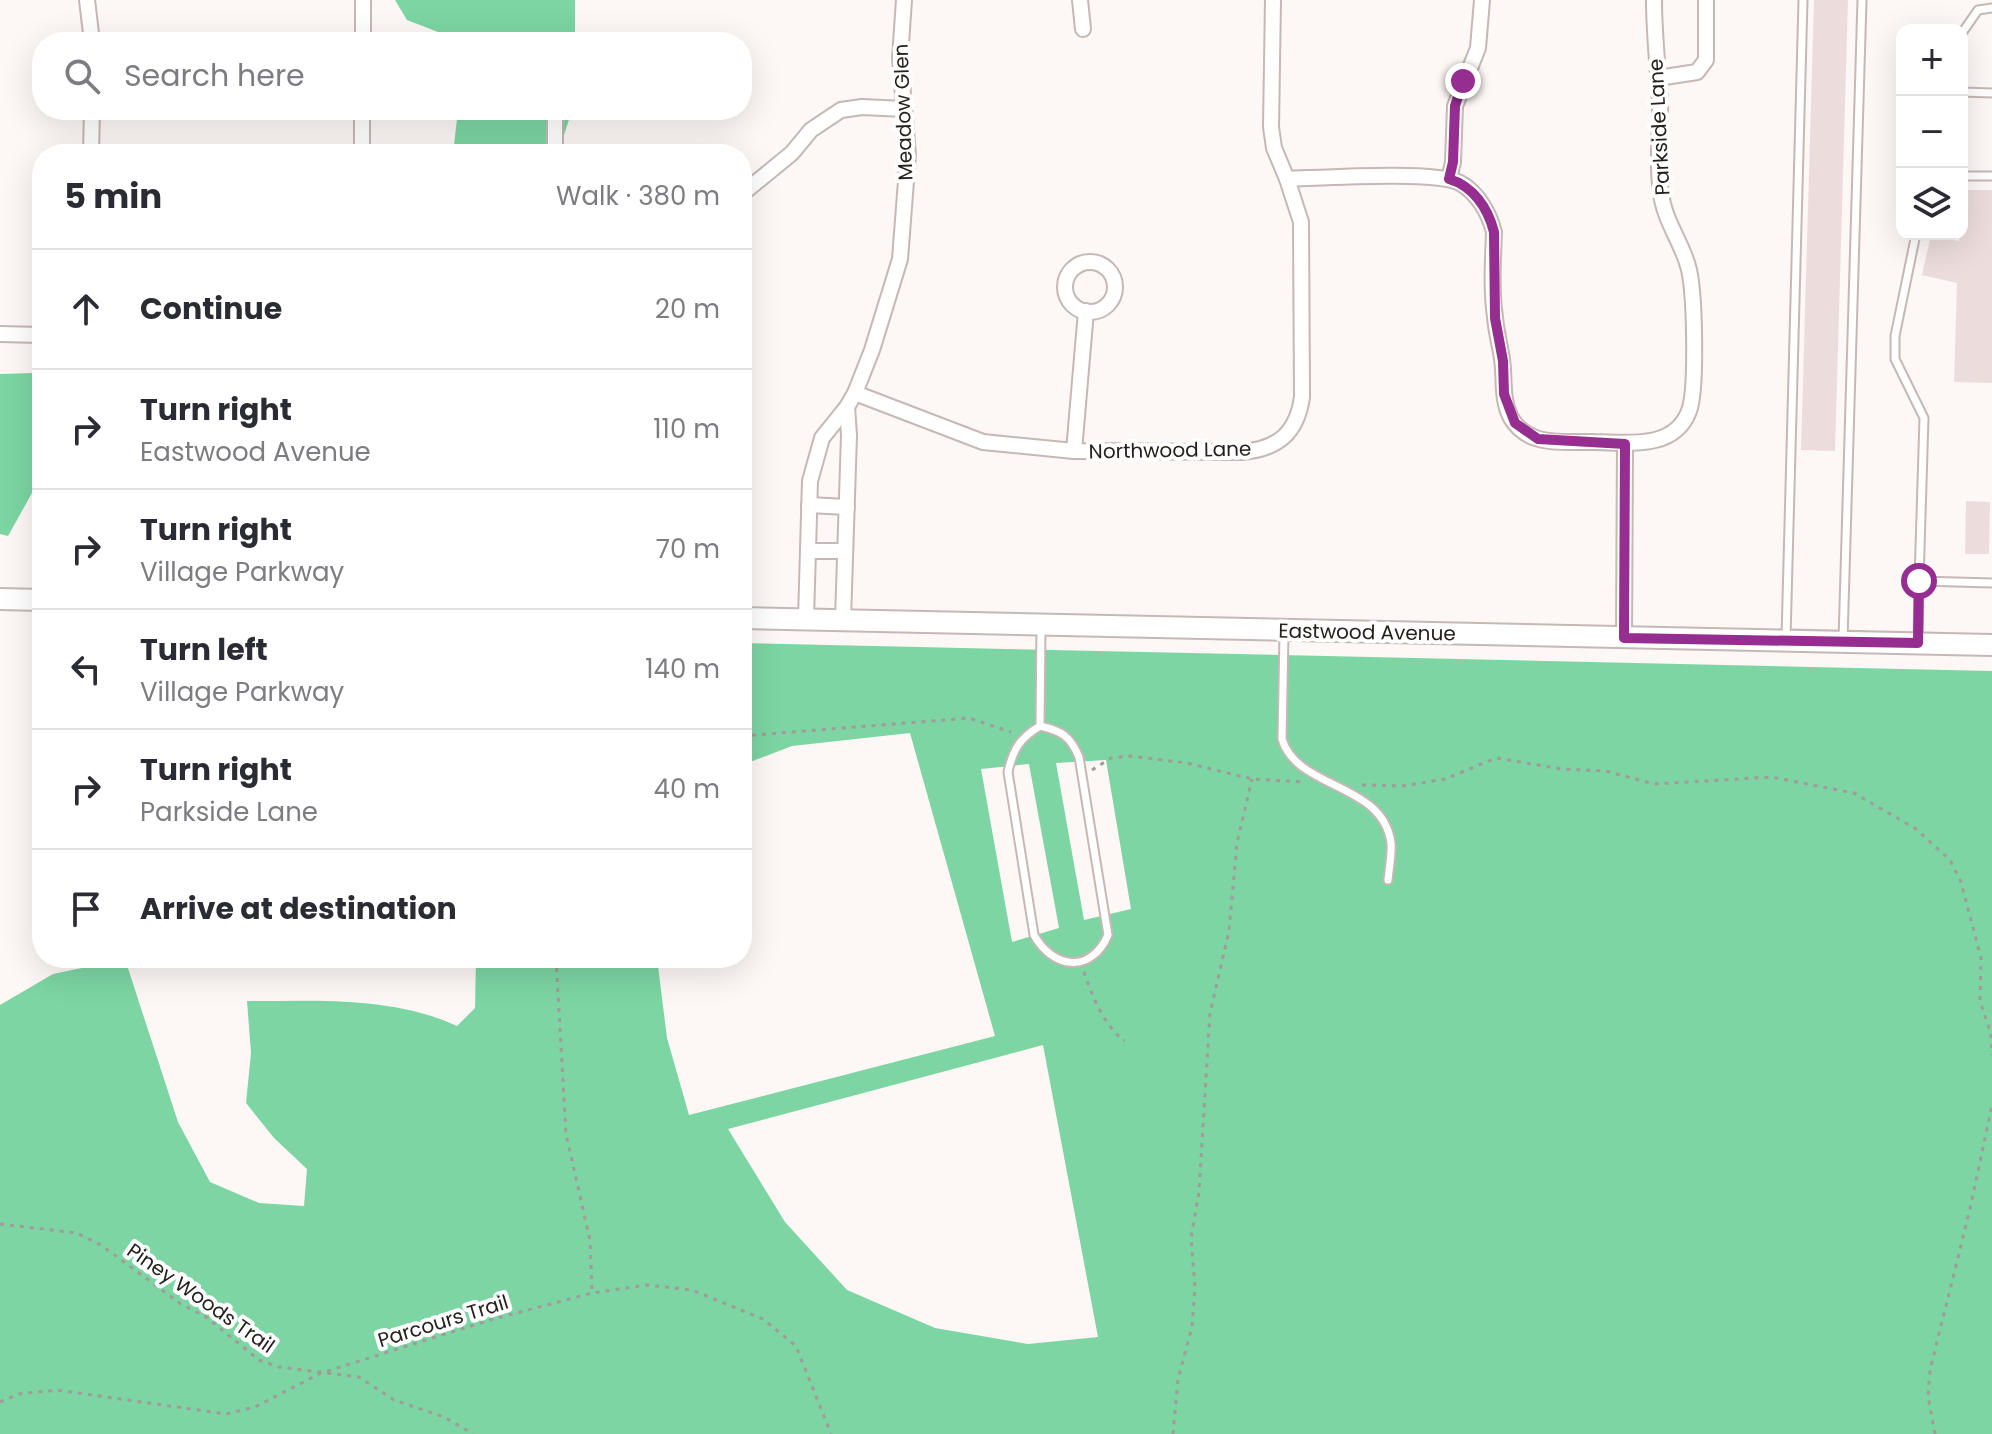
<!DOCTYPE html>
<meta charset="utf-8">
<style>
:root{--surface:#fff;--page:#f2f2f3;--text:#2b2b33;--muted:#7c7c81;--line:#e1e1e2}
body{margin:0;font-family:Poppins,sans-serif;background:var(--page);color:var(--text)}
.controls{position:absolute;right:24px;top:24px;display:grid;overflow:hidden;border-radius:16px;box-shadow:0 8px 32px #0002}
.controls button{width:72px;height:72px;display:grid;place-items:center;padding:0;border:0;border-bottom:2px solid var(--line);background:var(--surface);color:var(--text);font:40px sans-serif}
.stop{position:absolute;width:24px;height:24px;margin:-18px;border:6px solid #962e91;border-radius:50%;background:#fff}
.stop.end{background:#962e91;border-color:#fff;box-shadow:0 2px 8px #0008}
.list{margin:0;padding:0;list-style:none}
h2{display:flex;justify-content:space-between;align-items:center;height:104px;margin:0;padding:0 32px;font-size:34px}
h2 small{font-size:26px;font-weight:400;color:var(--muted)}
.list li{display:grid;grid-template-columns:52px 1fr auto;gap:24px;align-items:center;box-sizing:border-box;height:120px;padding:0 32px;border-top:2px solid var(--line)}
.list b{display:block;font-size:30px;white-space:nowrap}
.list p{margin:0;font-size:26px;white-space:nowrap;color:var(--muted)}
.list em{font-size:26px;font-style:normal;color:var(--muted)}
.icon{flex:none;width:44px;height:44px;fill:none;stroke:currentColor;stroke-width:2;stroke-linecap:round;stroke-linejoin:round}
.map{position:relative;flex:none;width:1992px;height:1434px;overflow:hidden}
.search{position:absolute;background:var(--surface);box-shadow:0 8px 32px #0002;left:32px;top:32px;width:720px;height:88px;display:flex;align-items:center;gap:20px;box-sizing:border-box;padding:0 28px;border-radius:32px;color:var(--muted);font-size:30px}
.panel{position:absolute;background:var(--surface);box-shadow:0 8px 32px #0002;left:32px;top:144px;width:720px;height:824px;border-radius:32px}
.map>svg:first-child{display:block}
</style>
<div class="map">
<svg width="1992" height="1434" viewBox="0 0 1992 1434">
<rect width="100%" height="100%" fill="#fdf7f5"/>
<g fill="#7cd5a3" fill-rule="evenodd">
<polygon points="395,0 575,0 575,42 464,42 407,20"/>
<polygon points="458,110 572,110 558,154 453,154"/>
<polygon points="33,373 42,379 42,460 32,493 8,536 0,534 0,374"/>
<path d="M742,643L1992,671V1434H0V1005L53,974L125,959L178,1122L210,1182L259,1203L304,1206L307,1169L274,1138L246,1103L251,1053L247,1001C317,1001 392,996 457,1026L475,1008L476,958H657L667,1038L689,1115L995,1036L910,733L792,746L742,765ZM1106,760L1131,909L1084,920L1056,763ZM1029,764L1059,928L1012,942L981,769ZM1043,1045L1098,1337L1028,1344L935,1328L847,1290L785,1222L728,1129Z"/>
</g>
<g fill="#ecdddc">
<polygon points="1814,0 1848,0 1835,451 1801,450"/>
<polygon points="1962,190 1992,190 1992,383 1954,382 1957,283 1922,275 1931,235 1959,241 1959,234 1962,234"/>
<polygon points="1966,501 1990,502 1989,554 1965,554"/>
</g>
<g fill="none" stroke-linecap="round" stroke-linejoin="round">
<g stroke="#c6b8b4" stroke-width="11">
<g id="lane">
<polyline points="1962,33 1978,10 1992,8"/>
<polyline points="1962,92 1992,93"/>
<polyline points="1962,176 1992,176"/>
<polyline points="1916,234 1895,336 1895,359 1924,418 1919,581"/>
<path d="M1284,633L1282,739C1297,790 1383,782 1391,843C1392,854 1389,869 1388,880"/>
<polyline points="1786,638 1803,0"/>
<polyline points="1843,640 1862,0"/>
<polyline points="1918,642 1919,581 1992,583"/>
<path d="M1040,726C1062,731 1070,736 1079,757L1108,935C1091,974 1053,969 1034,935L1008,772C1013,749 1020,738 1040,726L1041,626"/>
</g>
</g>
<g stroke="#c6b8b4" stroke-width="18">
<g id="street">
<polyline points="87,0 92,42"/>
<polyline points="1080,0 1083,29"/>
<polyline points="363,42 363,0"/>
<polyline points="1658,78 1697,72 1706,60 1706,0"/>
<polyline points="555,110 555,154"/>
<polyline points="91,154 92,110"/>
<polyline points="362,154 362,110"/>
<path d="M1287,179C1320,178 1436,170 1460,183C1478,193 1489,213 1494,232C1493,260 1491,289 1495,317C1496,331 1500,345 1502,359C1505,379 1501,399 1511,418C1529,448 1564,441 1593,442C1626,442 1674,451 1689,411C1697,390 1695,289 1688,266C1681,241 1664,220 1661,193C1656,163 1661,133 1660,103C1658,68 1654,34 1654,0"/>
<polyline points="1449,179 1453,162 1455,106 1478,48 1482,0"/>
<polyline points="742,194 792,153 811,130 841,110 862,107 904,109"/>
<circle cx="1090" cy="287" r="25"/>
<polyline points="0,334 42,335"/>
<path d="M855,393L983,442L1074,451L1242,452C1278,449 1297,433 1302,397L1301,222L1287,179L1274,148L1271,127L1273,0"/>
<polyline points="1074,451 1086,311"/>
<polyline points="809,505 847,507"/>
<polyline points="808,551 845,551"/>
<polyline points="806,619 810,481 822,438 847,407 855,393 872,350 900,259 908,155 900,58 904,0"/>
<polyline points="843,620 849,435 847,407"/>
<polyline points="1624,638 1625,444"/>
</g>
</g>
<g stroke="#c6b8b4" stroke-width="24">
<g id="secondary">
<polyline points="0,599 42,600"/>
<polyline points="742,618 1992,645"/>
</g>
</g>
<g stroke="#a19b99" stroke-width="3" stroke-dasharray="4 6" stroke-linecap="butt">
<polyline points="742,736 969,718 1011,732"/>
<polyline points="1092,770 1111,758 1131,756 1187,763 1252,779 1303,782"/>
<polyline points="1362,785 1403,786 1445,779 1496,758 1562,769 1606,771 1654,784 1771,777 1854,793 1916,829 1950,860 1961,882 1981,958 1980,1001 1991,1034 1992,1055"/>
<polyline points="556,958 566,1134 590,1240 592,1293"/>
<path d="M1084,972C1092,996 1104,1026 1125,1041"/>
<polyline points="0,1224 77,1233 101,1245 181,1304 206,1317 259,1360 279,1367 359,1377 394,1400 444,1417 473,1434"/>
<polyline points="0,1402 19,1394 57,1390 226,1414 255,1407 321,1373 490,1320 592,1293 647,1285 692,1290 763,1319 796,1346 831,1434"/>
<polyline points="1173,1434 1178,1379 1192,1327 1195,1287 1191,1238 1199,1192 1210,1013 1229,931 1237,843 1252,779"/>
<polyline points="1935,1434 1928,1396 1930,1370 1970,1209 1992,1105"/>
</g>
<use href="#lane" stroke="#fff" stroke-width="7"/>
<use href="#street" stroke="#fff" stroke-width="14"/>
<use href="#secondary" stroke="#fff" stroke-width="20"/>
</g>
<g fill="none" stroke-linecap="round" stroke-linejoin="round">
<path stroke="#962e91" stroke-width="10" d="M1463,81L1455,106L1453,162L1449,179C1473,186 1488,208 1494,232L1495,318L1503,361L1504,394L1515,423L1538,439L1625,444L1624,638L1918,643L1919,581"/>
</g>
<g text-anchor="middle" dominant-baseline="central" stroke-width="8" stroke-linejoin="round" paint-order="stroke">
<g font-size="20" fill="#25201e" stroke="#fff">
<text transform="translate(903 112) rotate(-92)">Meadow Glen</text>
<text transform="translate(1659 127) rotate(-93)">Parkside Lane</text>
<text transform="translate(1170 450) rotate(-1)">Northwood Lane</text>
<text transform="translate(1367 632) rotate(1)">Eastwood Avenue</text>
<text transform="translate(201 1298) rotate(35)">Piney Woods Trail</text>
<text transform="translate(443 1321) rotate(-17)">Parcours Trail</text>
</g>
</g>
</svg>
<div class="controls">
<button>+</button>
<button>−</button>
<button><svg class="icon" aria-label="layers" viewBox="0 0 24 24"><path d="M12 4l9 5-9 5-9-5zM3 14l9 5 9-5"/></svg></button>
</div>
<div class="stop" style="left:1919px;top:581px"></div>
<div class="stop end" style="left:1463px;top:81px"></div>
<div class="search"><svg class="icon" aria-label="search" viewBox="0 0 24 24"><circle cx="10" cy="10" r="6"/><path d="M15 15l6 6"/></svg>Search here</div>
<section class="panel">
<h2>5 min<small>Walk · 380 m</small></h2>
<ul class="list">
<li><svg class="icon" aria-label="ahead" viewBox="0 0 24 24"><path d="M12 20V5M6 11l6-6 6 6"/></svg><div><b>Continue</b></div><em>20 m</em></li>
<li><svg class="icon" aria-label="right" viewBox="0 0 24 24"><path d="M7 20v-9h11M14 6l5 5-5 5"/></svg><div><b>Turn right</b><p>Eastwood Avenue</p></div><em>110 m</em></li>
<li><svg class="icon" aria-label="right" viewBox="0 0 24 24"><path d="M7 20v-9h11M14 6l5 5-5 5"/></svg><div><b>Turn right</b><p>Village Parkway</p></div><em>70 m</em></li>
<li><svg class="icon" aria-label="left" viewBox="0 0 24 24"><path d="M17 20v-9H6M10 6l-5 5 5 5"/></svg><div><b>Turn left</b><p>Village Parkway</p></div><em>140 m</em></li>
<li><svg class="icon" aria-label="right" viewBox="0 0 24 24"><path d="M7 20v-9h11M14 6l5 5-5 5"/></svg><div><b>Turn right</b><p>Parkside Lane</p></div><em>40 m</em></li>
<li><svg class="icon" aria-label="arrive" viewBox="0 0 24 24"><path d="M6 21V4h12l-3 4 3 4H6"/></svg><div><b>Arrive at destination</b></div></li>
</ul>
</section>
</div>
